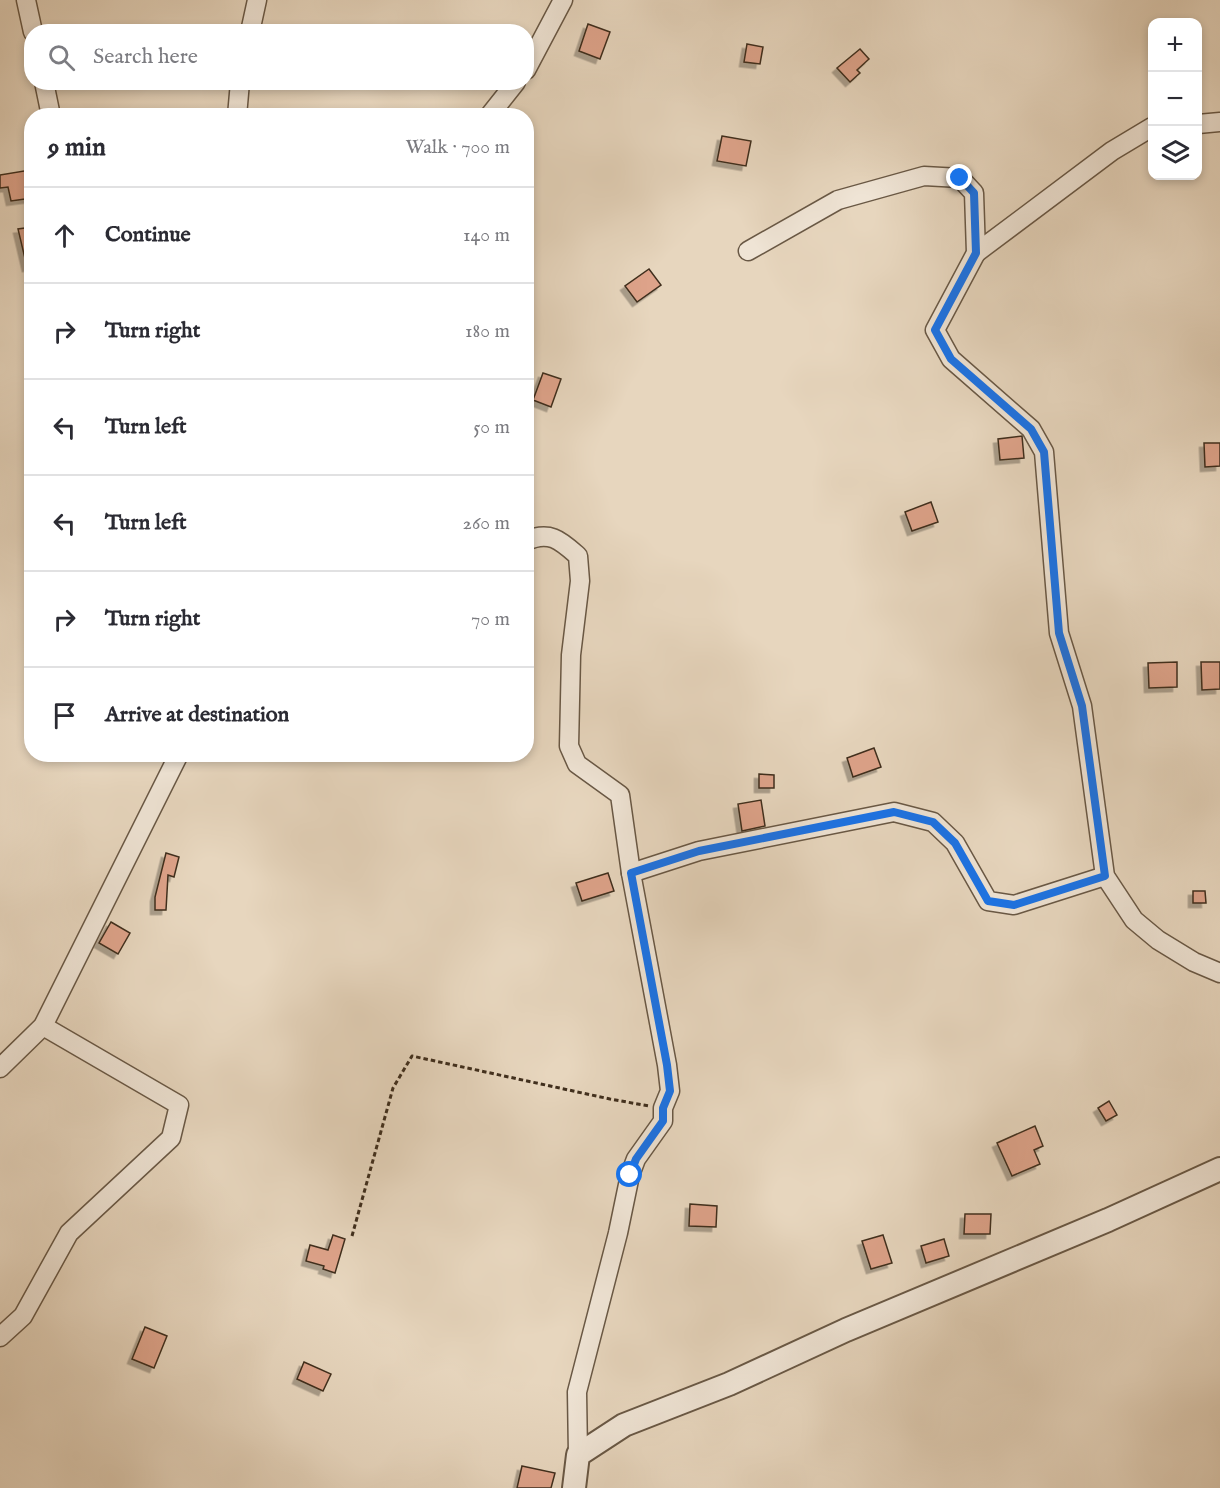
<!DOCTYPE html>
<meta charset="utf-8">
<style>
:root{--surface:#fff;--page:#f7f7f7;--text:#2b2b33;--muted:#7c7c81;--line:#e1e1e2}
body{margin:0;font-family:"IM FELL English",serif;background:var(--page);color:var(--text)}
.controls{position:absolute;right:18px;top:18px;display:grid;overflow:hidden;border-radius:12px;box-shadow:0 3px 9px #0003}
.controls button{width:54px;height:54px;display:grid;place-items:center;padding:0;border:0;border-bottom:2px solid var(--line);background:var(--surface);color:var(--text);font:30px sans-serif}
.stop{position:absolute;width:18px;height:18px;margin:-14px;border:4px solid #1a73e8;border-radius:50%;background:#fff}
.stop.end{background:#1a73e8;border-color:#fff;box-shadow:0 2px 6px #0008}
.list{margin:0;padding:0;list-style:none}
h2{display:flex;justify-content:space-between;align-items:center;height:78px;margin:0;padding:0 24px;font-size:26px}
h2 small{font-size:20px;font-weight:400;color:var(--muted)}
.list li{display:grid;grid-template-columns:39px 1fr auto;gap:18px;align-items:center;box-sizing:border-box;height:96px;padding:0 24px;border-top:2px solid var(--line)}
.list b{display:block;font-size:22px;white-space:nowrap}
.list em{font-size:20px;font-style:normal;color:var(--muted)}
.icon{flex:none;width:33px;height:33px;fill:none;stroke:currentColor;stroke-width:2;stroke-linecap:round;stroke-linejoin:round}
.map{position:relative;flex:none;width:1220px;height:1488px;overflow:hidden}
.search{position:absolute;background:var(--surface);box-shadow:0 3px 9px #0003;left:24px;top:24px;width:510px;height:66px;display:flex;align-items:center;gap:15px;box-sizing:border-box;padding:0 21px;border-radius:24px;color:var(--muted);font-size:22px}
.panel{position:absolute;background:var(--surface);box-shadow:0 3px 9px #0003;left:24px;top:108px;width:510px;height:654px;border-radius:24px}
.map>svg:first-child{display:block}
</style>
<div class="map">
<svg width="1220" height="1488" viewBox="0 0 1220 1488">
<defs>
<filter id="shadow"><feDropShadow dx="-4.5" dy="4.5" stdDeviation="0" flood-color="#0004"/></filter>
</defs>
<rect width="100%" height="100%" fill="#e7d6be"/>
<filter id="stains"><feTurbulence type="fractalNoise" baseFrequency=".00333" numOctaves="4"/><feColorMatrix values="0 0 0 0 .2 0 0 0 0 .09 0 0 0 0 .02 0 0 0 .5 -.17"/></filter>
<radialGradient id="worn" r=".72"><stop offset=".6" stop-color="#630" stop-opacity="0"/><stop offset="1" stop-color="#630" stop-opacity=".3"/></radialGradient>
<g fill="#dea38a" stroke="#3f2e1d" stroke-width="1.5" filter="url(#shadow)">
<polygon points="588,24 610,32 600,59 579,51"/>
<polygon points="747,44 763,47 760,64 744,62"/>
<polygon points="860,49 869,59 857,70 860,73 850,82 837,68"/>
<polygon points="722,136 751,141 746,166 717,161"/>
<polygon points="30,170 32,177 32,198 11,201 8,187 0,188 0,175"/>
<polygon points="32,227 32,266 27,267 18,229"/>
<polygon points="649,269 661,285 637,302 625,286"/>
<polygon points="543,373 561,379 551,407 533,400"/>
<polygon points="1022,436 1024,458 1000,460 998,439"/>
<polygon points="1204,443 1220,443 1220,466 1205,467"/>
<polygon points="931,502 938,522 912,531 905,512"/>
<polygon points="1177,662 1177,687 1149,688 1148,663"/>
<polygon points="1201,662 1220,662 1220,689 1202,690"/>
<polygon points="874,748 881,767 853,777 847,758"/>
<polygon points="759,774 774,775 774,788 759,788"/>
<polygon points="761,800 765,826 742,831 738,804"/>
<polygon points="166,853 179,857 174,877 168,875 166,910 155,910 155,897"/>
<polygon points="608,873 614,891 582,901 576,883"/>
<polygon points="1193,891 1205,891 1206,903 1193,903"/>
<polygon points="111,922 130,933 118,954 99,943"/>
<polygon points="1109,1101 1117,1115 1106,1121 1098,1108"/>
<polygon points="1035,1126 1043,1146 1034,1150 1040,1164 1012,1176 997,1143"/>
<polygon points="690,1204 717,1206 716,1227 689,1226"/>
<polygon points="965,1214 991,1214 990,1234 964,1234"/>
<polygon points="333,1235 345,1239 335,1273 323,1269 324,1266 306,1261 310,1245 328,1250"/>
<polygon points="883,1235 892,1263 871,1269 862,1241"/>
<polygon points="944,1239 949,1256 926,1263 921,1246"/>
<polygon points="145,1327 167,1336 154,1368 132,1359"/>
<polygon points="304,1362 331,1374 323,1391 297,1379"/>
<polygon points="522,1466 555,1473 551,1488 517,1488"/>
</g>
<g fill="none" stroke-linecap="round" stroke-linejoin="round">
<g stroke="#695845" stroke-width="21">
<g id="minor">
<polyline points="26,0 33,32"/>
<polyline points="250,32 257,0"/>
<polyline points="526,70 563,0"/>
<polyline points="44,82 51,116"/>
<polyline points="237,116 240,82"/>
<polyline points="489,116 516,82"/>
<polyline points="1198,124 1220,122"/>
<polyline points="748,251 838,200 924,176 960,178 974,193 976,253 935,330 951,359 1031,429 1044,452 1059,633 1082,706 1105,876 1134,920 1158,940 1194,962 1220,973"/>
<polyline points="976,253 1112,151 1152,127"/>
<path d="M526,541C550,530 561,541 578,556L580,581L571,655L569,746L577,764L620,795L631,873L667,1065L670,1091L663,1108V1121L636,1159L630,1175L618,1233L577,1392L578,1455"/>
<polyline points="631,873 699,851 894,812 933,822 955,843 988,901 1014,905 1105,876"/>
<polyline points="0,1068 43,1026 179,754"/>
<polyline points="0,1337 23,1316 69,1233 171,1138 179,1105 43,1026"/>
</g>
</g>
<g stroke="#695845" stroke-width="26">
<polyline id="tertiary" points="574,1488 578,1455 624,1425 729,1384 846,1330 1108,1220 1220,1169"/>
</g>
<polyline stroke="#3f2e1d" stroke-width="3" stroke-dasharray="4.5 3" stroke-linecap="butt" points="352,1236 393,1088 412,1056 610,1099 649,1106"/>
<use href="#minor" stroke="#efe4d5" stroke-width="18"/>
<use href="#tertiary" stroke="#efe4d5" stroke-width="22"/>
</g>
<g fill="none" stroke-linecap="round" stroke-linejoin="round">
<polyline stroke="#1a73e8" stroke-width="8" points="630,1175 636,1159 663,1121 663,1108 670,1091 667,1065 631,873 699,851 894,812 933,822 955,843 988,901 1014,905 1105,876 1082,706 1059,633 1044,452 1031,429 951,359 935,330 976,253 974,193 960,178"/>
</g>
<rect width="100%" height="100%" filter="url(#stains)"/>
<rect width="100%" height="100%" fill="url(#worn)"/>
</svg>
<div class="controls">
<button>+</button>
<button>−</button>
<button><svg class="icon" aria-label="layers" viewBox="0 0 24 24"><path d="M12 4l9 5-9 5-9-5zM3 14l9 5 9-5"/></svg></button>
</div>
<div class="stop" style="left:630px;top:1175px"></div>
<div class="stop end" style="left:960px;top:178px"></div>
<div class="search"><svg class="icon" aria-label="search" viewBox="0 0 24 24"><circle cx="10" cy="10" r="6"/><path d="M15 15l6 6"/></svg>Search here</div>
<section class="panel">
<h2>9 min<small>Walk · 700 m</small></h2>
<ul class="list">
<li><svg class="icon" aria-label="ahead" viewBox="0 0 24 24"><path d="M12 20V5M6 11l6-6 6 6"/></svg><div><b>Continue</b></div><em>140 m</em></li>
<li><svg class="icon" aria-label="right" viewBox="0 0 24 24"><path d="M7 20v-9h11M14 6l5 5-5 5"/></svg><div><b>Turn right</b></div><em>180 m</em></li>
<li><svg class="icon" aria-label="left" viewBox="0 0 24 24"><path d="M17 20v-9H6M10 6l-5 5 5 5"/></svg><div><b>Turn left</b></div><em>50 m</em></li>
<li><svg class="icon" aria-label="left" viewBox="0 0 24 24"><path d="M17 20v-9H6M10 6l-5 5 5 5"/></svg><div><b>Turn left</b></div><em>260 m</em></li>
<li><svg class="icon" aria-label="right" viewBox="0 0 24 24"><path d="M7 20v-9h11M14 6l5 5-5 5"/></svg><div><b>Turn right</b></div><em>70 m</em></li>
<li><svg class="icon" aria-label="arrive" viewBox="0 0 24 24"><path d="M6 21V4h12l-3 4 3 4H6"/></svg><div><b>Arrive at destination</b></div></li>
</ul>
</section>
</div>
